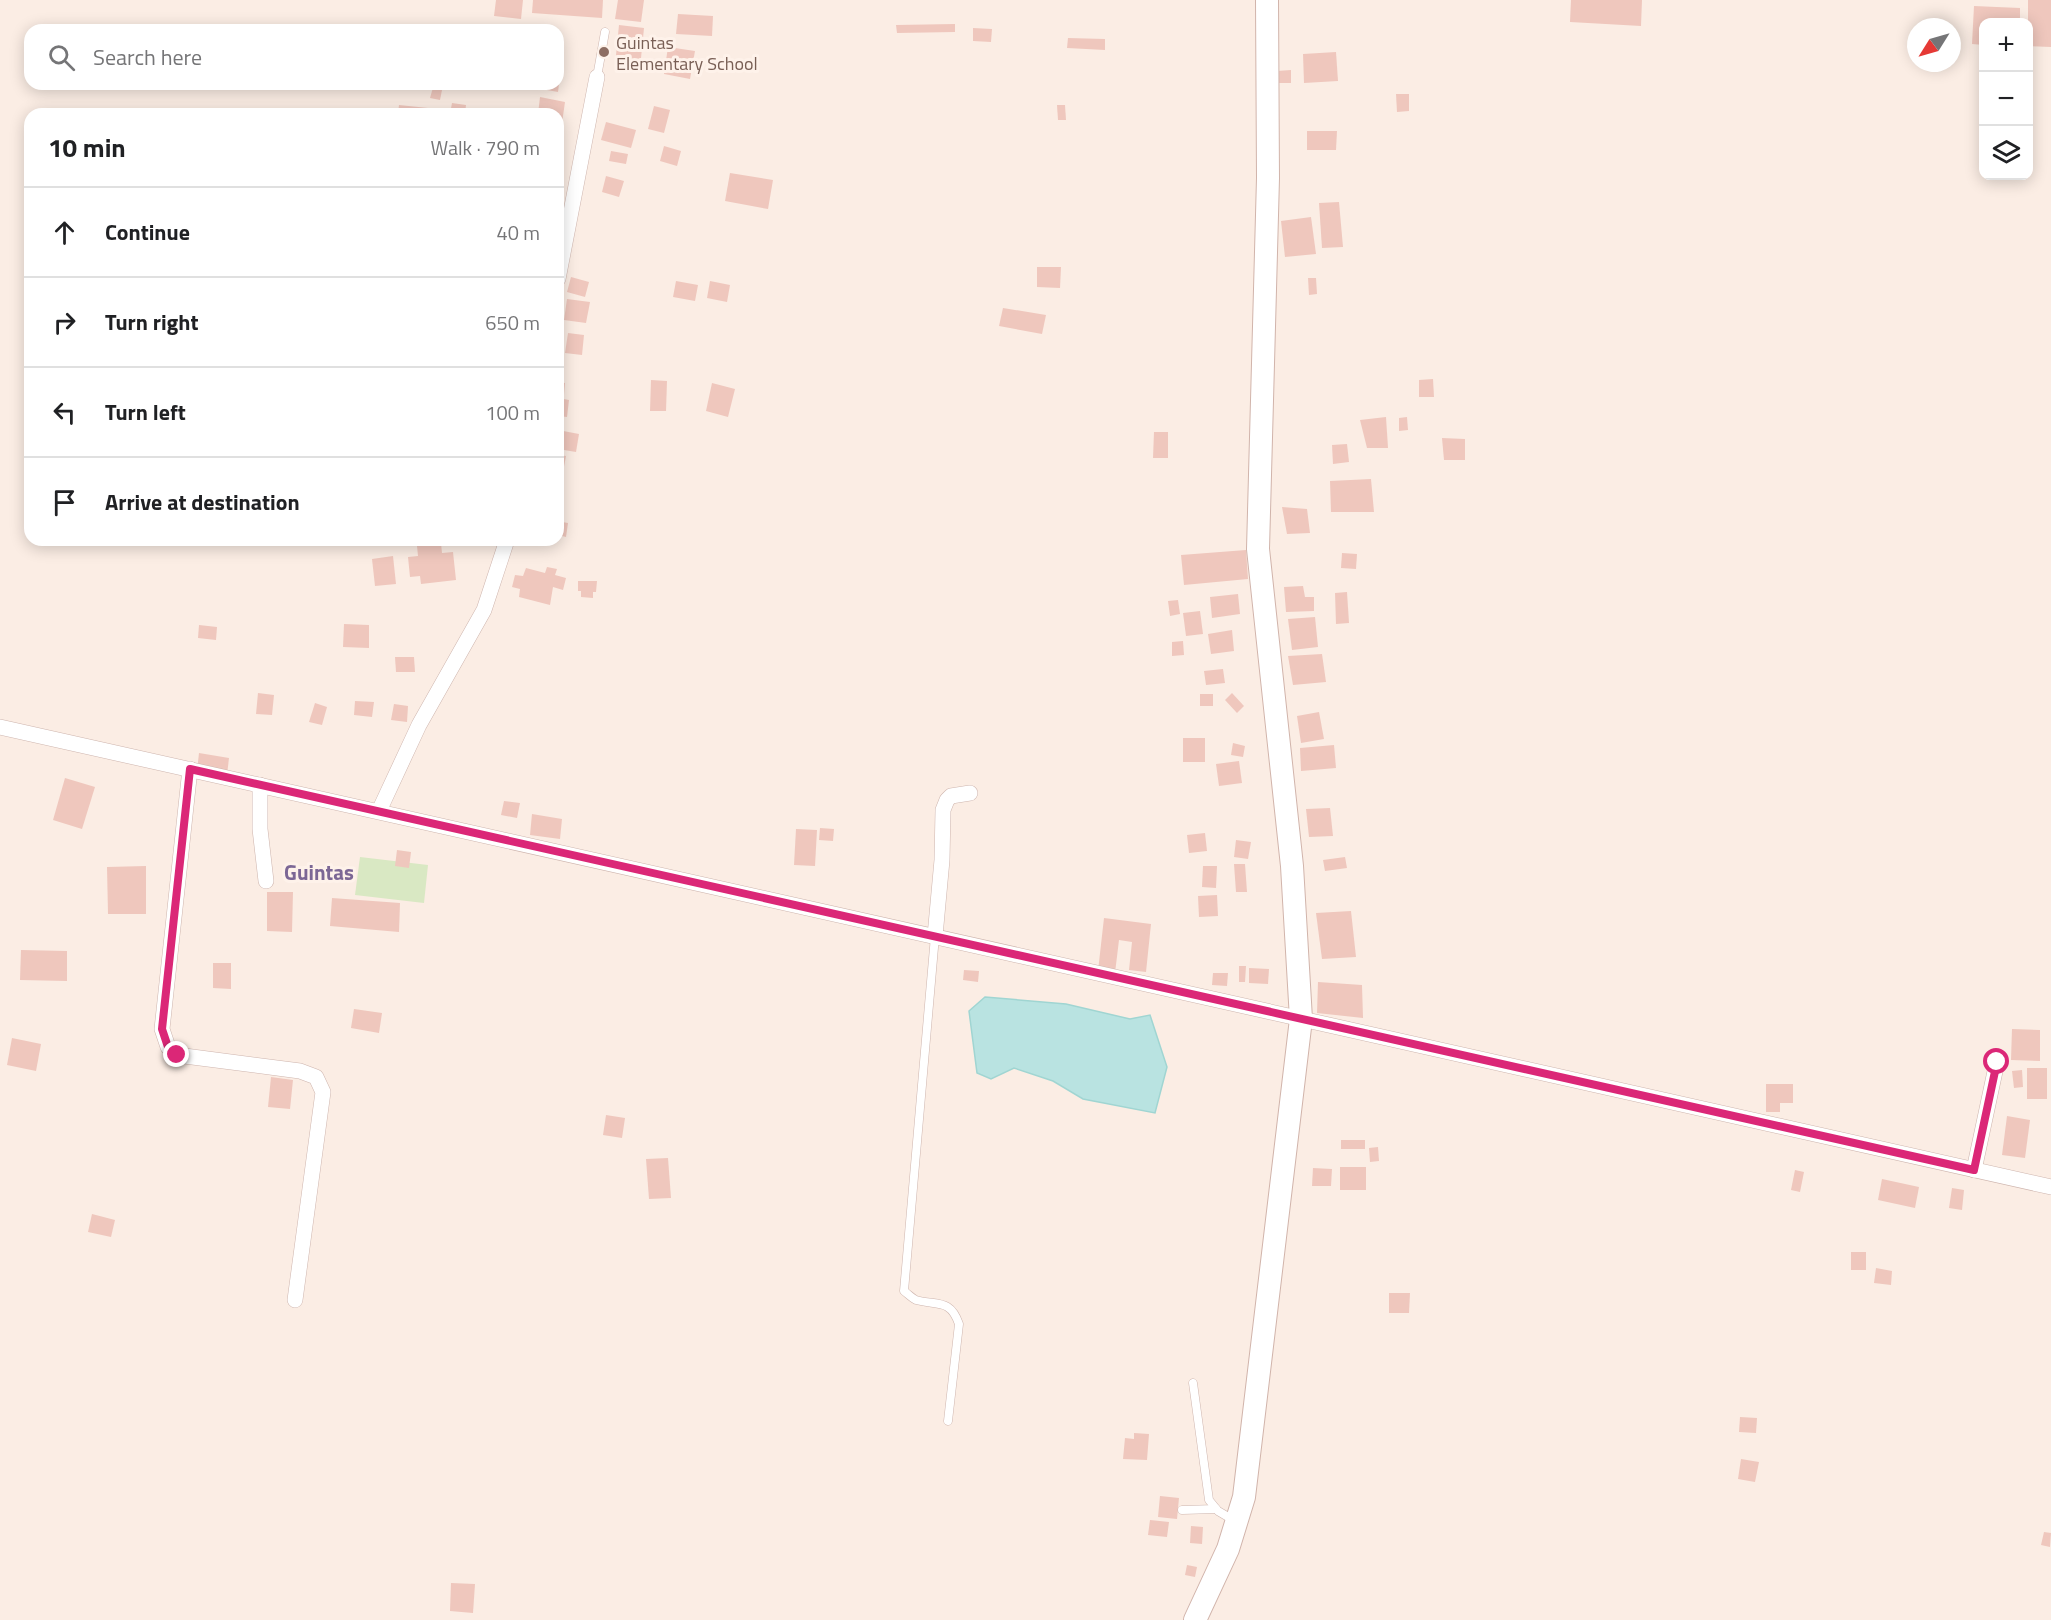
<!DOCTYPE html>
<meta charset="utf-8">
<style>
:root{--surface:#fff;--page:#f6f6f6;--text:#202124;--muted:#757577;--line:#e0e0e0}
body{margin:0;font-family:"Titillium Web",sans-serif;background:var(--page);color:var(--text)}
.controls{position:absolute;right:18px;top:18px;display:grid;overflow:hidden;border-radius:12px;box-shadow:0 3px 15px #0003}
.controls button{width:54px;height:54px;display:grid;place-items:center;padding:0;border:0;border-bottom:2px solid var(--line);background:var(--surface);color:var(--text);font:30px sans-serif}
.compass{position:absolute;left:1907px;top:18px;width:54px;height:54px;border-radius:50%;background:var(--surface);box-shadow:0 3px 15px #0003;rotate:233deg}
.stop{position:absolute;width:18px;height:18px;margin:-14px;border:4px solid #db2777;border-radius:50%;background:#fff}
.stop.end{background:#db2777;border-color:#fff;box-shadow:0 2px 6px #0008}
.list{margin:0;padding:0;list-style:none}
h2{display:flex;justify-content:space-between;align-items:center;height:78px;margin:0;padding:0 24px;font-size:26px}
h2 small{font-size:20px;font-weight:400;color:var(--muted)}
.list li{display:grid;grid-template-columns:39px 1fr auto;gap:18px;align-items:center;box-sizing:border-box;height:90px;padding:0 24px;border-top:2px solid var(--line)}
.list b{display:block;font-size:22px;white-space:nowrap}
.list em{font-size:20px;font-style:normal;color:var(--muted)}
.icon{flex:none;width:33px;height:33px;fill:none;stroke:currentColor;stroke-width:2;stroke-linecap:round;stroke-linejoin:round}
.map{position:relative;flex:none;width:2051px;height:1620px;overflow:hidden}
.search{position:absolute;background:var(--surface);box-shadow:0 3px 15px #0003;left:24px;top:24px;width:540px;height:66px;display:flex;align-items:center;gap:15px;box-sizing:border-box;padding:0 21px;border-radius:18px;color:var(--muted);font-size:22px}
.panel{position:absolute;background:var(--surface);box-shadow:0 3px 15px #0003;left:24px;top:108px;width:540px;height:438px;border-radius:18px}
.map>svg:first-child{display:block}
</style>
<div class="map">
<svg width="2051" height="1620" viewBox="0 0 2051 1620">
<rect width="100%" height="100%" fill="#fbede4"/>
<polygon fill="#d9e8c3" points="360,857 428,865 424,903 355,895"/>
<polygon fill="#b9e3e1" stroke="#a0d5d2" stroke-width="1.5" points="985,997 1066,1004 1130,1019 1150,1015 1167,1067 1155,1113 1083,1099 1053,1081 1014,1068 991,1079 977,1073 969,1011"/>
<g fill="#efc7bd">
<polygon points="496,0 523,0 521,19 494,16"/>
<polygon points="533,0 603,0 602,18 532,13"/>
<polygon points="618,0 644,0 641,22 615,19"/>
<polygon points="1571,0 1642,0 1641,26 1570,22"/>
<polygon points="2028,0 2051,0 2051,47 2028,46"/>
<polygon points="1974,6 2020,8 2020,22 1984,22 1984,45 1972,44"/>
<polygon points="678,14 713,16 712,36 676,34"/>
<polygon points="955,24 955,32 897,33 896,25"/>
<polygon points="619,25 644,28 640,68 615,65"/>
<polygon points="973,28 992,29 991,42 973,41"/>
<polygon points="1068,38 1105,39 1105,50 1067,48"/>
<polygon points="668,47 695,51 690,79 664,74"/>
<polygon points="1336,52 1338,81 1304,83 1303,54"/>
<polygon points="1291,70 1291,83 1277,83 1277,71"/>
<polygon points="434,84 443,85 440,100 430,98"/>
<polygon points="548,84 559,84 558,92 547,90"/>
<polygon points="1396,94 1409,94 1409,111 1397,112"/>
<polygon points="540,97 565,102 562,123 558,123 558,114 538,114"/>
<polygon points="452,103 466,105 465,114 450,114"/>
<polygon points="399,105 428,108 427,114 398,114"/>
<polygon points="1057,105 1065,105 1066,120 1058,120"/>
<polygon points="654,106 670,110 664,133 648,129"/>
<polygon points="606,122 636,130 631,148 601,140"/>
<polygon points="558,128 562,129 559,143 558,143"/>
<polygon points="1307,131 1337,131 1336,150 1307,150"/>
<polygon points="664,146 681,151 677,166 660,161"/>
<polygon points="611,151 628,154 626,164 609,161"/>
<polygon points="730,173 773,180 768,209 725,201"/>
<polygon points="606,176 624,181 619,197 602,192"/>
<polygon points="1339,202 1343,247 1322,248 1319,203"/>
<polygon points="1311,217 1316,254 1285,257 1281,221"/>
<polygon points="1037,267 1061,267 1060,288 1037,287"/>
<polygon points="571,277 589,282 585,297 567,292"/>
<polygon points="1308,278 1316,278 1317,294 1309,295"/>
<polygon points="676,281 698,285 695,301 673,297"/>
<polygon points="710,281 730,285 727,302 707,298"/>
<polygon points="567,299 590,302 586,323 564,320"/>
<polygon points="1003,308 1046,315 1042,334 999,326"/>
<polygon points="568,333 584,335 582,355 565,353"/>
<polygon points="1433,379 1434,397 1419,397 1419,380"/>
<polygon points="651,380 667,381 666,411 650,411"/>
<polygon points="558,382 565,383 564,395 558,394"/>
<polygon points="712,383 735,389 728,417 706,411"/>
<polygon points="558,398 569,400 567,417 558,416"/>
<polygon points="1386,417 1388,448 1367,448 1360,420"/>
<polygon points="1407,417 1408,430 1399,431 1399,418"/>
<polygon points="558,430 579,434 576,452 558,449"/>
<polygon points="1154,432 1168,432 1168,458 1153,458"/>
<polygon points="1442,438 1465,439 1465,460 1444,460"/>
<polygon points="1347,444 1349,462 1333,464 1332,445"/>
<polygon points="558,455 566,456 563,472 558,471"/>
<polygon points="558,479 564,480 559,505 558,505"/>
<polygon points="1371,479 1374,512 1331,512 1330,481"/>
<polygon points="1282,507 1307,509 1310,533 1287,534"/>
<polygon points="558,511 564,512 562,522 568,523 566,537 558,535"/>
<polygon points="441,543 442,553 453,552 456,580 421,584 420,576 410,577 408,557 418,556 417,546"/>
<polygon points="1246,550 1248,579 1184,585 1181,555"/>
<polygon points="1342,553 1357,554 1356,569 1341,568"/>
<polygon points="393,556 396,584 375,586 372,559"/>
<polygon points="547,567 557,569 555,575 566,578 563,590 553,587 550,605 519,597 520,589 512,587 515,575 523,576 526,568 545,573"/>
<polygon points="578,581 597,581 596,592 593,592 593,598 581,597 581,591 578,591"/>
<polygon points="1303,586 1305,597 1314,597 1314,611 1286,612 1284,587"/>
<polygon points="1347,592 1349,623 1336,624 1335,593"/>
<polygon points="1238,594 1240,614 1212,618 1210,597"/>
<polygon points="1178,600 1180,614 1170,616 1168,601"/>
<polygon points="1200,611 1203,634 1186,636 1183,613"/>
<polygon points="1315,617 1318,647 1292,650 1288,619"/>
<polygon points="344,624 369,625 369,648 343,647"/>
<polygon points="199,625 217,627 216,640 198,638"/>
<polygon points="1232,630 1234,651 1211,654 1208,634"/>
<polygon points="1183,641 1184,655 1172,656 1172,642"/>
<polygon points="1322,654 1326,682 1293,685 1288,656"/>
<polygon points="395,657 414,657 415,672 396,672"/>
<polygon points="1223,669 1225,683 1206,685 1204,671"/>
<polygon points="258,693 274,695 272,715 256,714"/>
<polygon points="1232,693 1244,706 1237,713 1225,700"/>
<rect x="1200" y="694" width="13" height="12"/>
<polygon points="355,701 374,702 372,717 354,715"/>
<polygon points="315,703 327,707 322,725 309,722"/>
<polygon points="394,704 408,706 407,722 391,720"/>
<polygon points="1319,712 1324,739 1301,743 1297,716"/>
<rect x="1183" y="738" width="22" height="24"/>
<polygon points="1233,743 1245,746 1243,757 1231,755"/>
<polygon points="1334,745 1336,768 1301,771 1300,748"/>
<polygon points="199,753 229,758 227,775 197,771"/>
<polygon points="1239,761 1242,783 1219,786 1216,764"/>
<polygon points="65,778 95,787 82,829 53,820"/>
<polygon points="504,801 520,803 517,818 501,815"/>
<polygon points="1330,808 1333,836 1309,837 1306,809"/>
<polygon points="532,814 562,819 560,839 530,835"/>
<polygon points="820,828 834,829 833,841 819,840"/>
<polygon points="796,829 817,830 815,866 794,865"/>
<polygon points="1205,833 1207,851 1189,853 1187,835"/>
<polygon points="1236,840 1251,842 1248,859 1234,857"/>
<polygon points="397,850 411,852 409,868 395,866"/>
<polygon points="1345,857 1347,868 1325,871 1323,860"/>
<polygon points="1234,864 1245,864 1247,892 1236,892"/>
<polygon points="146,866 146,914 108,914 107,867"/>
<polygon points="1203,866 1217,866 1216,888 1202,887"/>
<polygon points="267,892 293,892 292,932 267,931"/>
<polygon points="1217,895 1218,916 1199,917 1198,896"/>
<polygon points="332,898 400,903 399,932 330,926"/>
<polygon points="1351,911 1356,957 1322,959 1316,913"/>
<polygon points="1104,918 1151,924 1146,972 1129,970 1132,942 1119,940 1115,973 1098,971"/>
<polygon points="21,950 67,951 67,981 20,980"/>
<polygon points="213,963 231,963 231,989 213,988"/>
<polygon points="1239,966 1246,966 1245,982 1239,982"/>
<polygon points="1249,968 1269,969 1268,984 1249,983"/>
<polygon points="964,970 979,971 978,982 963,980"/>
<polygon points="1213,973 1228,973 1227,986 1212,985"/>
<polygon points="1318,982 1362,985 1363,1018 1317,1013"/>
<polygon points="354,1009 382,1013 379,1033 351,1028"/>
<polygon points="2012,1029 2040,1030 2040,1061 2011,1060"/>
<polygon points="12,1038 41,1044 36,1071 7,1065"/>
<rect x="2027" y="1068" width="20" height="31"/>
<polygon points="2022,1070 2023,1087 2014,1088 2012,1071"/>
<polygon points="271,1077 293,1080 290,1109 268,1107"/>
<polygon points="1766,1084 1793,1084 1793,1103 1780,1103 1780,1112 1766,1112"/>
<polygon points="606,1115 625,1118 622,1138 603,1135"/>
<polygon points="2007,1116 2030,1120 2025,1158 2002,1155"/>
<rect x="1341" y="1140" width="24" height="9"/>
<polygon points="1378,1147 1379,1161 1370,1162 1369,1148"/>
<polygon points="668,1158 671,1198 649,1199 646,1159"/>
<rect x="1340" y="1167" width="26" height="23"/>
<polygon points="1313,1168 1332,1169 1331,1186 1312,1186"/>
<polygon points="1795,1170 1804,1172 1800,1192 1791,1190"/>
<polygon points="1882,1179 1919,1187 1915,1208 1878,1200"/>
<polygon points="1952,1188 1964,1190 1962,1210 1949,1208"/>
<polygon points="92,1214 115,1220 111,1237 88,1232"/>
<rect x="1851" y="1252" width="15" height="18"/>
<polygon points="1876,1268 1892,1271 1891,1285 1874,1283"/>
<polygon points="1389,1293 1410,1293 1409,1313 1389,1313"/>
<polygon points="1740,1417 1757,1418 1756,1433 1739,1432"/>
<polygon points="1134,1433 1149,1434 1147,1460 1123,1459 1125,1438 1134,1439"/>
<polygon points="1741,1459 1759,1462 1755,1482 1738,1479"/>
<polygon points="1160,1496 1179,1498 1177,1519 1158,1517"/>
<polygon points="1150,1520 1169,1522 1167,1537 1148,1535"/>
<polygon points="1191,1526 1203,1527 1202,1544 1190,1543"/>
<polygon points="2044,1532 2051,1533 2050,1547 2041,1545"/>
<polygon points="1187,1565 1197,1567 1195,1577 1185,1575"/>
<polygon points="451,1583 475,1584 473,1613 450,1611"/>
</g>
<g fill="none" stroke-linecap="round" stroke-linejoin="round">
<g stroke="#ceb5ae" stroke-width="9">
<g id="lane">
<polyline points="597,77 605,32"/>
<path d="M935,936L904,1291C908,1294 912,1298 916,1300C937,1306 950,1298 959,1324L948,1421"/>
<polyline points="1193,1383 1209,1500 1218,1511 1235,1521"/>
<polyline points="1182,1510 1216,1509"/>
</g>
</g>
<g stroke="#ceb5ae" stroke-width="16">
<g id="street">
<polyline points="558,279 597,77"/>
<polyline points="0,727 2051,1187"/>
<polyline points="190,769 162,1029 168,1047 177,1055 300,1071 316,1077 323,1092 295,1300"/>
<polyline points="260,785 260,829 266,881"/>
<polyline points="379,811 419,725 484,610 507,540"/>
<polyline points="935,936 942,860 943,810 947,800 951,796 970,793"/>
<polyline points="1974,1170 1997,1062"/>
</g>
</g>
<g stroke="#d1b4ab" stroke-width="24">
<polyline id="secondary" points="1195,1620 1228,1549 1244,1497 1301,1019 1292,866 1258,549 1268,178 1267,0"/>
</g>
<use href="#lane" stroke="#fff" stroke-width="8"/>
<use href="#street" stroke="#fff" stroke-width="15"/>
<use href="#secondary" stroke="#fff" stroke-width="22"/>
</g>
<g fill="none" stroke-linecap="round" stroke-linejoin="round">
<polyline stroke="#db2777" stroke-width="8" points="177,1055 168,1047 162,1029 190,769 1974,1170 1997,1062"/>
</g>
<circle fill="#8d6e63" stroke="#fef2ea" stroke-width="2" cx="604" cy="52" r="6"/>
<g text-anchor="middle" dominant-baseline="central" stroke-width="6" stroke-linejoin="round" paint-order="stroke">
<g font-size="18" fill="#785e54" stroke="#fef2ea" text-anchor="start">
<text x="616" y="42">Guintas<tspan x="616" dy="21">Elementary School</tspan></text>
</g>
<g font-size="21" font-weight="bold" fill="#7c6795" stroke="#fef2ea">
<text x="319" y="872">Guintas</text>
</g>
</g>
</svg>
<div class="controls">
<button>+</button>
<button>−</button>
<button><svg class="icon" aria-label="layers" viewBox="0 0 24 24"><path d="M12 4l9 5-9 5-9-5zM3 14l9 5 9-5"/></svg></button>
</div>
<svg class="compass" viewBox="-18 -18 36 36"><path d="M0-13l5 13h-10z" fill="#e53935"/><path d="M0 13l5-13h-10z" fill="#757577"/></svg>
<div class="stop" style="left:1997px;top:1062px"></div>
<div class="stop end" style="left:177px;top:1055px"></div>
<div class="search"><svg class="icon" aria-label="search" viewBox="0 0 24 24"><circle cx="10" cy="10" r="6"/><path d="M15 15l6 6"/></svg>Search here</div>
<section class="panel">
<h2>10 min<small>Walk · 790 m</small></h2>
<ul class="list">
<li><svg class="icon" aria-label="ahead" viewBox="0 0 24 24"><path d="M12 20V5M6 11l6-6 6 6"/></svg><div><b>Continue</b></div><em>40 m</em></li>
<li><svg class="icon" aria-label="right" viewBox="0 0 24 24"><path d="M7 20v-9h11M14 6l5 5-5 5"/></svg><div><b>Turn right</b></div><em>650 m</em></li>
<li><svg class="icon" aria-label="left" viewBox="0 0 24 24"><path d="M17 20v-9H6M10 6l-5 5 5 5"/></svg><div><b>Turn left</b></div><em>100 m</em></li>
<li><svg class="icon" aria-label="arrive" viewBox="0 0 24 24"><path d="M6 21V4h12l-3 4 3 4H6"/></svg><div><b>Arrive at destination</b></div></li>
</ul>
</section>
</div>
